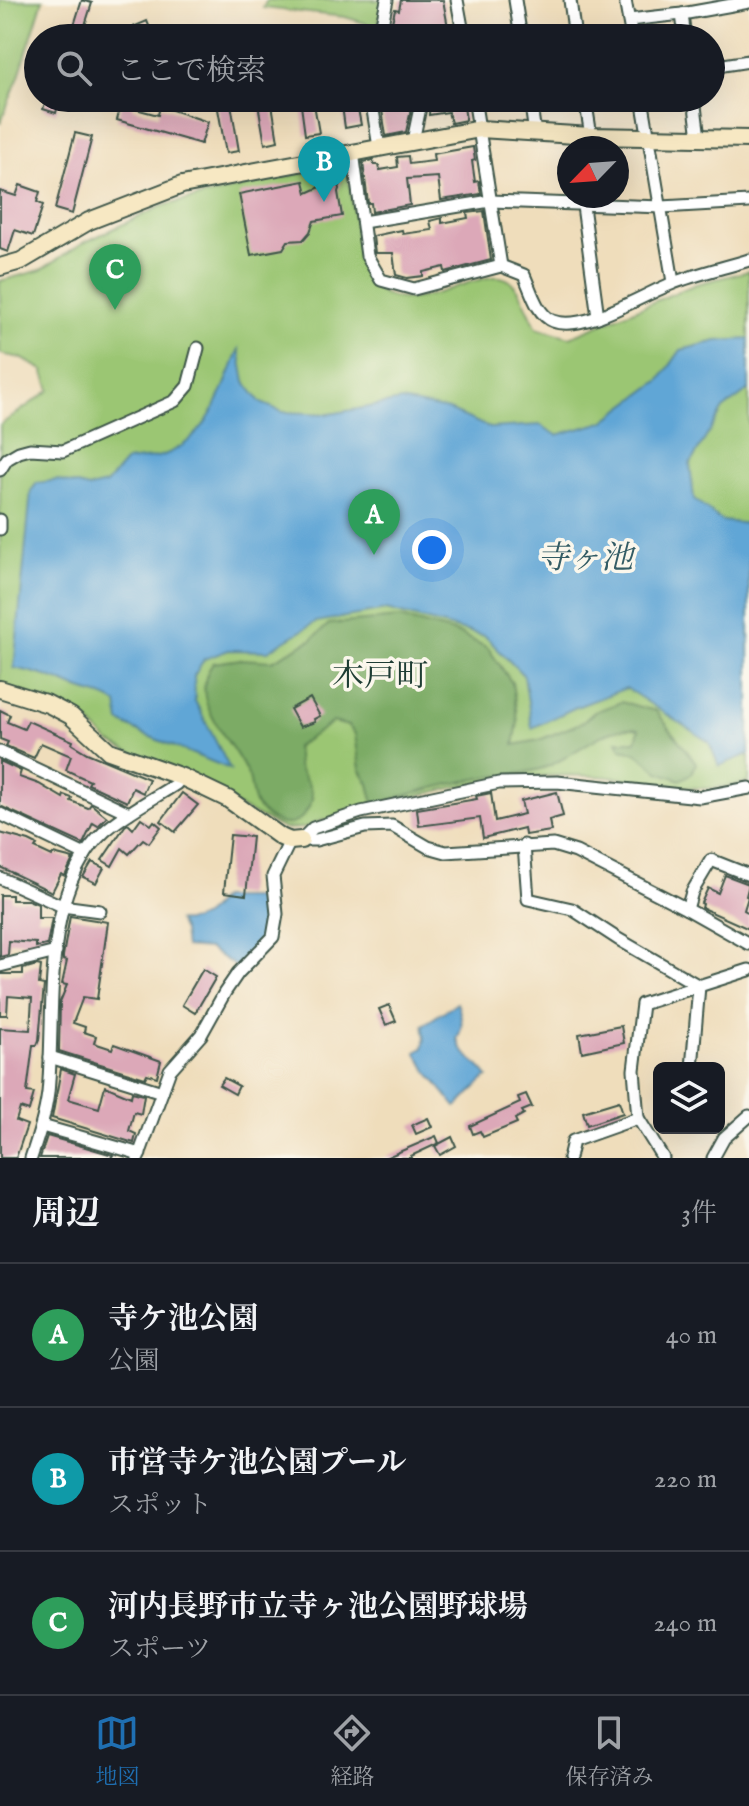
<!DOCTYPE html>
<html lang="ja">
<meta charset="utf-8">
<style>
:root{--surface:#171b24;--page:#20242c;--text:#f1f3f6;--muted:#9ea1a6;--line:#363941;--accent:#1f6fb2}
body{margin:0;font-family:"IM FELL English","Noto Serif JP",serif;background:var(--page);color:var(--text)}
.controls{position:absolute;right:24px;bottom:24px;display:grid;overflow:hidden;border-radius:12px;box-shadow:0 8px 32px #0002}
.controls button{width:72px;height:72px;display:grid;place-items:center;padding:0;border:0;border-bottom:2px solid var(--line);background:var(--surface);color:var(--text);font:40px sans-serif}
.compass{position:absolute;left:557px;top:136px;width:72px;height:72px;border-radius:50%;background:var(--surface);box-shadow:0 8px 32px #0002;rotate:245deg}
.you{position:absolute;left:432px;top:550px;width:28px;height:28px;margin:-20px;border:6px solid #fff;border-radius:50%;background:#1a73e8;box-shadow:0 0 0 12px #1a73e833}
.badge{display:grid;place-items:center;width:52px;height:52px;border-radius:50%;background:var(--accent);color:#fff;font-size:26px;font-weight:700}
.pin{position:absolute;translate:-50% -66px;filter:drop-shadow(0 2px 4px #0008)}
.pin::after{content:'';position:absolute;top:42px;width:28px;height:24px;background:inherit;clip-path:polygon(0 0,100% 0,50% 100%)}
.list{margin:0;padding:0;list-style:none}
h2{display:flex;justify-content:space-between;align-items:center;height:104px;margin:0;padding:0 32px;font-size:34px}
h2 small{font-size:26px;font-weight:400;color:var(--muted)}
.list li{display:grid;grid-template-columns:52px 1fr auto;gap:24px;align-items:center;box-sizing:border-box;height:144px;padding:0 32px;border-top:2px solid var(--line)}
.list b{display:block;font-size:30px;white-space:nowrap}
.list p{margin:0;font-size:26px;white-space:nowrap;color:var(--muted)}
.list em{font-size:26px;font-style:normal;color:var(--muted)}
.icon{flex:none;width:44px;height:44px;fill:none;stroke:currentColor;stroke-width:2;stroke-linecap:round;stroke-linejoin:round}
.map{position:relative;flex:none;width:749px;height:1158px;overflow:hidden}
.search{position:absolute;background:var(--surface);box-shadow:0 8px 32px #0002;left:24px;right:24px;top:24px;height:88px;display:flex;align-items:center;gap:20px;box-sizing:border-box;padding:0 28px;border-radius:44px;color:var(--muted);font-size:30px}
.sheet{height:536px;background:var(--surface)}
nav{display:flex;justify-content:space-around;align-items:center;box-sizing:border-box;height:112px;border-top:2px solid var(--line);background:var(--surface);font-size:22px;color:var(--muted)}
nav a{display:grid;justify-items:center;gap:4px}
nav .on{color:var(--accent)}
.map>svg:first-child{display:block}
</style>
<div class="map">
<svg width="749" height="1158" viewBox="0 0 749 1158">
<rect width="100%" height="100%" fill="#fbf7ec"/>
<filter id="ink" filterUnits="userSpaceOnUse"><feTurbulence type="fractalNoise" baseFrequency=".0125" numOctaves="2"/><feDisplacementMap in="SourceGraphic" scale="16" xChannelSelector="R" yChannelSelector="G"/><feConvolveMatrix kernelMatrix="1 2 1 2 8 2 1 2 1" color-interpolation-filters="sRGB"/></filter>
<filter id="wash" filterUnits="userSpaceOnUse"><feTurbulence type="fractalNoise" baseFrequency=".006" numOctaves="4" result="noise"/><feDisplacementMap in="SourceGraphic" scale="32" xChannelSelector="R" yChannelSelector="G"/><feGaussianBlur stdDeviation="1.8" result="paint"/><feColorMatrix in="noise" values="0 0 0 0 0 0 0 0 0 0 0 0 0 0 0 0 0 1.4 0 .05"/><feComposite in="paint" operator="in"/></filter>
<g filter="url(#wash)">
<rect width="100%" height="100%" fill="#efddbb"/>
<g fill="#9bc673" stroke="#5d8254" stroke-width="2">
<polygon points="0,0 43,0 19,76 0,124"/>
<polygon points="267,0 384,0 378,27 345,17 263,8"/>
<path d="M346,163C349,182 352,200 354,218C357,248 359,292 397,298C422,303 451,287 475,281C487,278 499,273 510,281C521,288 530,316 537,328L570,337L696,284L749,271V782C700,795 682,785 635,780C606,776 573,775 544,776C468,778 391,804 317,822L305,828L284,829L109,742L86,719L72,710L0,685V425L50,390L43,370L21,358L0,354V281L41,270L81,244L162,206Z"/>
</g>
<path fill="#7cab65" stroke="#4e744c" stroke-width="2" d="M400,618L458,633L488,648L512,683L518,722L514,745L539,740L583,722L594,712L621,702L656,711L696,763L692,773L680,780L659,772L637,753L621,749L617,741H636L639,729C608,722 577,754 549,766C526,775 501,775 476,779C442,785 407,794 374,805L369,784L360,769L355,734L348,726L333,722L296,747C297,753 297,760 298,766C302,777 313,786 312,799C311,805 306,812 303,816C290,833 268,820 257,807C251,799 252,787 249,778C235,741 184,703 213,663L241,659L272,661L311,640L329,624Z"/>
<g fill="#61a6d6" stroke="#407285" stroke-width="2">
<path d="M749,339V390L723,409L690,464L694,499L722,521L749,524V754L719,766L709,742L626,688L574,708L532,728L524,676L485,636L386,610L316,622L268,651L229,650L204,659L194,676L195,701L230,769L143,734L120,722L117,704C102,693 91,695 76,688C55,678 36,672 14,668L31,491L37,483L57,480L89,488L106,484L126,461C138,459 153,459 164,455C211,437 222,391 239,349L245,382L261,403L283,412L330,414L401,401L449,410L490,428L540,425L557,435L603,422L660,380L681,350L717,341Z"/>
<path d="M221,898H269L271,926L263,940L237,967L209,949L185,947L183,931L178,921C200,923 208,914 221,898Z"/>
<path d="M457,1003C462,1017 464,1025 457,1039C463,1057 477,1061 488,1077C475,1085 469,1098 456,1107L428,1072L416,1052L423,1048L425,1038L423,1025Z"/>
</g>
<g id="blocks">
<g fill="#dca8b8">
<polygon points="82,0 92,3 81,38 70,38"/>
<polygon points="401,0 443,0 450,38 431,38 391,27 395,9 399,10"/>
<polygon points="147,21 154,38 138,38 133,27"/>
<polygon points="47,98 60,98 56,113 43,109"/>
<polygon points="123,98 134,98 132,108 158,115 160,106 208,122 201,144 117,120"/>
<polygon points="216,98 230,98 239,151 226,153"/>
<polygon points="257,98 271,98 278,141 265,144"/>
<polygon points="300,98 313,98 319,133 305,135"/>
<polygon points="341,98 356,98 361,125 345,128"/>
<polygon points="385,98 413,101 406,132 386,136 382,110"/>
<polygon points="430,98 466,98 467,106 464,107 466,120 451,123 448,112 429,115"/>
<polygon points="75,133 92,137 72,214 55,209"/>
<polygon points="473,147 475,160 472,161 475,182 479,181 481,194 441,200 438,177 407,179 410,205 372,212 371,203 368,203 363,162 373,160 374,165 379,165 380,170 398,167 397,157 408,156 409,164 434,161 433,154"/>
<polygon points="340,169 341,183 338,192 342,216 314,221 310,232 303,240 288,241 283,249 251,255 239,194 304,181 307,193 327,184 324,176"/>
<polygon points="20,185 40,192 37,202 43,205 33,236 15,230 8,252 0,249 0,191 16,196"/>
<polygon points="484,211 491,260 445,272 444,267 423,272 423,276 407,278 396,275 393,253 375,253 373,236 402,230 403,234 432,230 430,221 442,218 442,223 468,218 467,213"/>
<polygon points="310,698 320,716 314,719 315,722 300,727 290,709"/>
<polygon points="0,710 10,715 7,722 24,729 28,721 73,741 72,744 87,753 149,779 143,793 133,788 127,802 88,784 90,781 66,770 71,756 41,743 34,758 6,746 8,742 0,739"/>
<polygon points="0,761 21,771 19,777 39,784 63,798 64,795 72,798 71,801 88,808 91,804 107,817 98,826 93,823 83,844 0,806"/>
<polygon points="557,792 563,816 549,820 551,831 525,835 524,828 483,838 480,818 419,826 417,809 477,799 476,796 491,793 495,821 524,814 521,801"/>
<polygon points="182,793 198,805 175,832 161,821"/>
<polygon points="141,818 151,825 154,821 161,827 149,843 143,839 129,854 122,848 112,866 102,860 125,826 128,824 133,829"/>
<polygon points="0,833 29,841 37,845 35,848 52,856 53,854 73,859 65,876 61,874 52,892 0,867"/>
<polygon points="230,835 252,837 246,895 224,892"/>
<polygon points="92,862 104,868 96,883 83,877"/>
<polygon points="725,875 749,884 746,896 748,897 744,910 749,913 749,929 702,908 703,904 701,903 708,888 718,893"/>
<polygon points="0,895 12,895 12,900 28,900 38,904 38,918 52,918 47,945 36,947 36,943 9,941 8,955 0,957"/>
<polygon points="70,916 108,922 97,999 83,997 73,1023 85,1027 84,1032 96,1036 94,1043 112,1049 114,1044 161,1061 157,1077 147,1074 145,1078 59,1051 60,1002 67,985 62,984 67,961 63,960 63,956"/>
<polygon points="37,965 41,966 39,984 44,985 39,1040 37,1045 33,1045 27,1092 34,1093 29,1111 20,1108 16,1121 27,1125 16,1158 0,1158 0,1028 30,1030 32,998 8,996 7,1015 0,1015 0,974 23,974 23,969"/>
<polygon points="203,969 216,977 195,1013 182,1005"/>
<polygon points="389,1005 396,1021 386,1025 379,1009"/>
<polygon points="621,1026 624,1043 582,1052 579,1034"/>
<polygon points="61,1069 75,1074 68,1099 99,1108 105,1086 131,1097 132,1092 144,1095 141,1114 134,1112 129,1131 136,1134 134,1143 52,1118"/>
<polygon points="224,1078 239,1086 235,1094 219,1085"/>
<polygon points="526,1094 532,1107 522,1111 524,1114 515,1119 517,1123 483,1137 480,1131 473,1134 470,1126 520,1103 518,1097"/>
<polygon points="619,1101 623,1113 587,1125 583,1112"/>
<polygon points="428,1118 432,1127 416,1134 412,1125"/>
<polygon points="47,1136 113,1155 111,1158 40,1158"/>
<polygon points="436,1136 439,1143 411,1156 411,1158 385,1158"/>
<polygon points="452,1137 456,1146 440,1155 435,1146"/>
</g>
</g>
</g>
<g filter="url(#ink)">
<use href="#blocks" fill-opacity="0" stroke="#3e5548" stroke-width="2"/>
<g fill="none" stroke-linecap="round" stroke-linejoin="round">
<g stroke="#3e5548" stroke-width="15">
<g id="street">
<polyline points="457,0 464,38"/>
<polyline points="515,0 521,38"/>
<polyline points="570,0 575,38"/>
<polyline points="625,0 632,38"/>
<polyline points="682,14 685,38"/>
<polyline points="629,20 682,14 749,2"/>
<polyline points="380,33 405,38"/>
<polyline points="379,38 387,0"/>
<polyline points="711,67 749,61"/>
<polyline points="371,98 379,147"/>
<polyline points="474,98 501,266"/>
<polyline points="530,98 535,134"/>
<polyline points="585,98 591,136"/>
<polyline points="642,98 673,282"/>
<polyline points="694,98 699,138"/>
<polyline points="413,141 422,98"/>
<path d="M353,152L367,256L381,280L414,289L501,266L524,275C531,290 537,315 553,321C583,333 642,295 671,284C696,274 723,268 749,260"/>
<polyline points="583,206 598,317"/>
<polyline points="363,222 490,201 662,207 749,202"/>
<polyline points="0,470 7,459 19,452 30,449 63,451 175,401 188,386 198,348"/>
<polyline points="0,520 0,529"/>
<polyline points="0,752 129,813"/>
<polyline points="0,814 85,855"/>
<polyline points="301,840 316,840 365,827 392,826 428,847 446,852 553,845 576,852 687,909 749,944"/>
<polyline points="301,840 313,828 361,812 499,783 557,782 700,797 749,788"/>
<polyline points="524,845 528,899 572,909 618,939 699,986"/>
<polyline points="0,878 62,906 100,911"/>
<polyline points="687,909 692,892 711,860 749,875"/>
<polyline points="0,966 56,952"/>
<polyline points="50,1057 162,1092"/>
<polyline points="692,1068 699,986"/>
<polyline points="638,1118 663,1158"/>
<polyline points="42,1126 140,1154"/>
<path d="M31,1158C38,1137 45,1116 48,1093C56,1012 39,891 105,831C125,813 153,799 176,784L182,777"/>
<polyline points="138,1158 170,1070 201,1035 225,992 238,973 273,937 277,914 273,876 290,841"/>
<polyline points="569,1158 573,1141 638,1118 634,1070 642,1004 749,970"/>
<polyline points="713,1158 724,1138 749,1116"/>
</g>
</g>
<g stroke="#3e5548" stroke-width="20">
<g id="secondary">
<polyline points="0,267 21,261 89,221 182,185 480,129 591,136 749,139"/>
<polyline points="0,689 48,704 71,716 109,751 182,777 228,799 281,837 290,841 301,840"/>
</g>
</g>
<use href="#street" stroke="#fff" stroke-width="11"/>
<use href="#secondary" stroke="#f7e8c3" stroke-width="16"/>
</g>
</g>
<g text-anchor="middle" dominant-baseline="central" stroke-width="7" stroke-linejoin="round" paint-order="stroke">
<g font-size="32" font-style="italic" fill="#335c65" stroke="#fbf7ec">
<text x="585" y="559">寺ヶ池</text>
</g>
<g font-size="32" fill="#1f3d34" stroke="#fbf7ec">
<text x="380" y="677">木戸町</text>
</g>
</g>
</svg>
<div class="controls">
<button><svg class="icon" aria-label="layers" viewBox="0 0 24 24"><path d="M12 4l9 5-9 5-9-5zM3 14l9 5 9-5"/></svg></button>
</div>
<svg class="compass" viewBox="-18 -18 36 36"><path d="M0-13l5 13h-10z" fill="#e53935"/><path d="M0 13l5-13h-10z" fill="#9ea1a6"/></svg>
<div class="you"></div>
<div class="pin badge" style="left:374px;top:555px;background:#2e9e5b">A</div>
<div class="pin badge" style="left:324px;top:202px;background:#0f9aa8">B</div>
<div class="pin badge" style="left:115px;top:310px;background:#2e9e5b">C</div>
<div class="search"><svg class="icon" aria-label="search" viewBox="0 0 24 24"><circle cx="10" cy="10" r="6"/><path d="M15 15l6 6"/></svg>ここで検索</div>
</div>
<section class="sheet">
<h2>周辺<small>3件</small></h2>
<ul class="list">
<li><span class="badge" style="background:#2e9e5b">A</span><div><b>寺ケ池公園</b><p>公園</p></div><em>40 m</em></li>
<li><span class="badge" style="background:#0f9aa8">B</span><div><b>市営寺ケ池公園プール</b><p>スポット</p></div><em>220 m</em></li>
<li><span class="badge" style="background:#2e9e5b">C</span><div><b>河内長野市立寺ヶ池公園野球場</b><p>スポーツ</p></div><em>240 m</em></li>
</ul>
</section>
<nav>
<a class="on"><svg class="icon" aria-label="map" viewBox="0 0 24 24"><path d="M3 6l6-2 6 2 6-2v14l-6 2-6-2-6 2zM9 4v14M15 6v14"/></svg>地図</a>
<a><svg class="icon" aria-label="directions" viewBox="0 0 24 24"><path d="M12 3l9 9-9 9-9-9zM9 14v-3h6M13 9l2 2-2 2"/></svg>経路</a>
<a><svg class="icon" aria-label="saved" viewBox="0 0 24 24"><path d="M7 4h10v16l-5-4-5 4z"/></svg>保存済み</a>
</nav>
